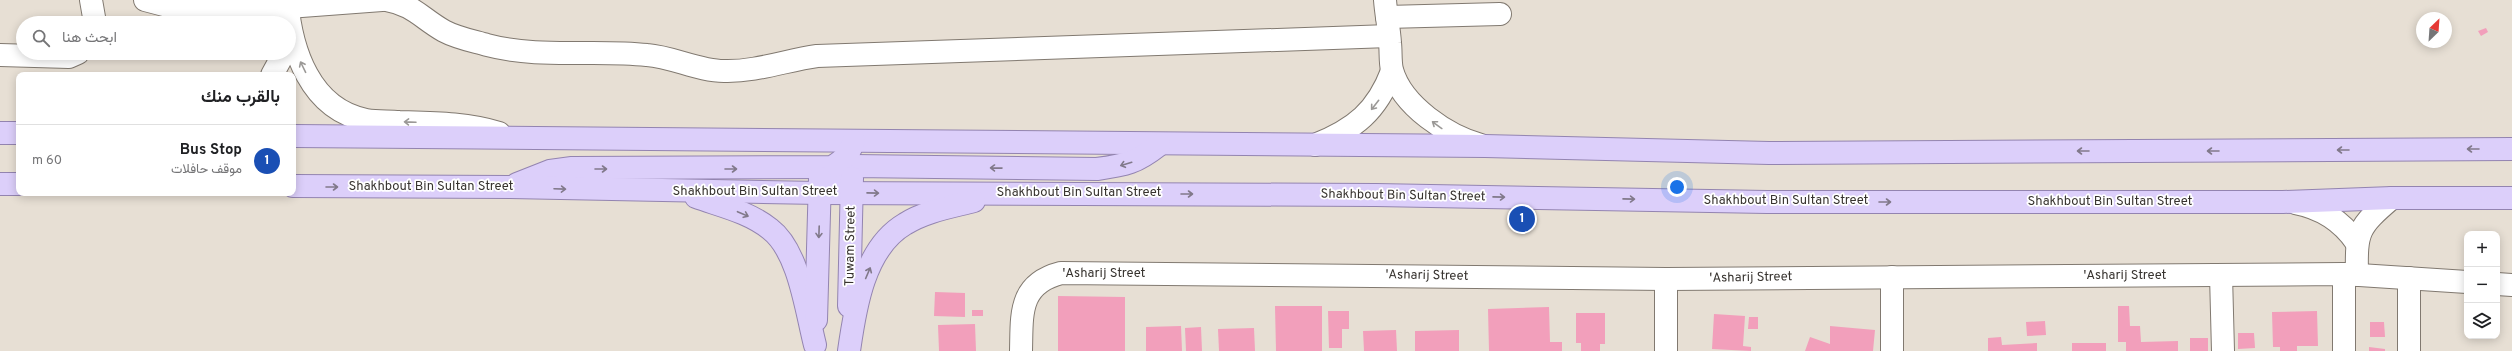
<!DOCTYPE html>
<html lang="ar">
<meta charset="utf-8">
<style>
:root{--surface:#fff;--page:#f6f6f6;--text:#202124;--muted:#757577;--line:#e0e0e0;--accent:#a753c2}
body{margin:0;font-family:Overpass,Vazirmatn,sans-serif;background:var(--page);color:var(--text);direction:rtl}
.controls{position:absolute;right:12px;bottom:12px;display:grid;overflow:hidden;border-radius:8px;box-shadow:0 2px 10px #0003}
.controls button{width:36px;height:36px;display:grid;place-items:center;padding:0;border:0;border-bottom:1px solid var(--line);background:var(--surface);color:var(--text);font:20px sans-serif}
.compass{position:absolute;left:2416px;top:12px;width:36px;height:36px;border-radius:50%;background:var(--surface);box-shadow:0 2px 10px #0003;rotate:25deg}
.you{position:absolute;left:1677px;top:187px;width:14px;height:14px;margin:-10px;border:3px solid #fff;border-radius:50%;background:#1a73e8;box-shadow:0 0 0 6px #1a73e833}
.badge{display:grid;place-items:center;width:26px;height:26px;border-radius:50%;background:var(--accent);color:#fff;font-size:13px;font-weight:700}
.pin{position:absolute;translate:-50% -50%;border:2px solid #fff;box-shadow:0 1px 4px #0006}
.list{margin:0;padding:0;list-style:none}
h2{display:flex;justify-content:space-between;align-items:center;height:52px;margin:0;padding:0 16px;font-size:17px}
h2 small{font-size:13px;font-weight:400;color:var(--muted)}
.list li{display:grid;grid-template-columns:26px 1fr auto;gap:12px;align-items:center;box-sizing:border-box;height:72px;padding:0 16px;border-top:1px solid var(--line)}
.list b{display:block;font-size:15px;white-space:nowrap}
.list p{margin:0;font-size:13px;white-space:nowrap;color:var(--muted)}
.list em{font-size:13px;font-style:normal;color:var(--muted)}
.icon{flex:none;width:22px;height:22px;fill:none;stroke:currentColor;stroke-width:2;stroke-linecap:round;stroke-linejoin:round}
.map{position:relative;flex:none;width:2512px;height:351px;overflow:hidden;direction:ltr}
.search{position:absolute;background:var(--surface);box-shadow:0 2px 10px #0003;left:16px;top:16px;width:280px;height:44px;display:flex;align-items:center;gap:10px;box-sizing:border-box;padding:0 14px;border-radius:22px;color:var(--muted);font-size:15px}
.panel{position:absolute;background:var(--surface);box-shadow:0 2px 10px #0003;left:16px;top:72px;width:280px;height:124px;border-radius:8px;direction:rtl}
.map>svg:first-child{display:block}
</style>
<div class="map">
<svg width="2512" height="351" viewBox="0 0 2512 351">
<rect width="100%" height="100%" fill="#e7dfd4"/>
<g fill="#f29fbb">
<polygon points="2486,28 2488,32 2481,36 2478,31"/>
<polygon points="935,292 965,293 965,317 934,316"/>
<polygon points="1058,296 1125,297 1125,351 1058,351"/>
<polygon points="1275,306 1322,306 1322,351 1276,351"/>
<polygon points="2118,306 2129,306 2130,326 2140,326 2141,342 2178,341 2178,351 2126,351 2126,342 2118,342"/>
<polygon points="1549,307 1550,342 1562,342 1562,351 1489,351 1488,309"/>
<rect x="972" y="310" width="11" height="6"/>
<polygon points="1328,311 1349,311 1349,329 1342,329 1342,348 1329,348"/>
<polygon points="2317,311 2318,346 2297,346 2297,351 2280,351 2280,347 2273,347 2272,312"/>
<polygon points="1576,313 1605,313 1605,344 1600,344 1600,351 1581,351 1581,343 1576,343"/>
<polygon points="1714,314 1745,316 1743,346 1751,347 1751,351 1712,349"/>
<polygon points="1749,317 1758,317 1758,329 1748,329"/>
<polygon points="2045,321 2046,335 2027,336 2026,322"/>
<polygon points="2370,322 2384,322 2385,337 2370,337"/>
<polygon points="975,324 976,351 939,351 938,325"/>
<polygon points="1181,326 1182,351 1146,351 1146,327"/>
<polygon points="1830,326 1875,330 1873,351 1805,351 1810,337 1830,344"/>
<polygon points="1201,327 1202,351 1186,351 1185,328"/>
<polygon points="1254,328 1255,351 1219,351 1218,329"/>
<polygon points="1396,330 1397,351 1364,351 1363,331"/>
<polygon points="1459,330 1459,351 1415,351 1415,331"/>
<polygon points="2238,333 2254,333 2255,348 2238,349"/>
<polygon points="2001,337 2002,345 2037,343 2037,351 1988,351 1988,338"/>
<rect x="2190" y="338" width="18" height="13"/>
<rect x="2072" y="343" width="34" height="8"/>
<polygon points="2369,347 2385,349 2385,351 2369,351"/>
</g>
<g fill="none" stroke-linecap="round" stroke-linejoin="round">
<g stroke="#817970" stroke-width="24">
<g id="minor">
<polyline points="91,0 95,23"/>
<polyline points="145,0 164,5 288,7 382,0"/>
<path d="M287,0C291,50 310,109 366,120C377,122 389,121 399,122C433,123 467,123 499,133"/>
<path d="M386,0C414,5 421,18 444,31C457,38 473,41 487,45C540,59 594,49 647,55C673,57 699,71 724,71C756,72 787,60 817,56L1389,36"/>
<path d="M1385,0C1386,14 1389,28 1390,43C1391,51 1390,62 1392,70C1402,106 1448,136 1481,145"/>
<polyline points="1387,17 1500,14"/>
<polyline points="0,55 69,57 78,53"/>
<polyline points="272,75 284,53"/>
<path d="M1315,145C1355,129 1377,111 1392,71"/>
<path d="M2295,203C2321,208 2341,220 2356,242"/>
<polyline points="2344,274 2344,351"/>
<polyline points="2221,275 2223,351"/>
<path d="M2357,275C2356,231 2358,227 2392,198"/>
<polyline points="2409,278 2409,351"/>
<polyline points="2497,284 2512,285"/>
<path d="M1021,351C1022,315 1018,284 1061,273L1666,279L2344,274L2467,282"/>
<polyline points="1666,351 1666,279"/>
<polyline points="1892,351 1892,277"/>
</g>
</g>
<g stroke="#9384b0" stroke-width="24">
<g id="major">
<polyline points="0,133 19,133"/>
<polyline points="293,136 1485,146 1769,153 2512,149"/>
<path d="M832,176L853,166L1097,169C1126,165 1136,163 1159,145"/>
<polyline points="0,184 19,184"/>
<path d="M517,184L550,171L572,168L832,167C844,160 849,154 854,141"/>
<polyline points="293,186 510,187 820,193 1376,195 1767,202 2283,202 2392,198 2512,198"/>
<path d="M696,197C721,206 749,212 770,229C799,251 806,310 815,345"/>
<polyline points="849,306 852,178"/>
<polyline points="816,320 820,178"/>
<path d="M849,351C855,308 864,248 905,224C926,211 951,207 974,201"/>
</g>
</g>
<use href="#minor" stroke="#fff" stroke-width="22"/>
<use href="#major" stroke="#dccffa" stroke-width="22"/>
</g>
<defs><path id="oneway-shaft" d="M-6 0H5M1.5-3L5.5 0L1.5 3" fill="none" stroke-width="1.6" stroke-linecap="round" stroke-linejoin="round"/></defs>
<g stroke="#9b9997">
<use href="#oneway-shaft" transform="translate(303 67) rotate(-116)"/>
<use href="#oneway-shaft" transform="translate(1375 105) rotate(128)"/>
<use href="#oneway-shaft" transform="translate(410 122) rotate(-178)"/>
<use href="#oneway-shaft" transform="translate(1437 125) rotate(-144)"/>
</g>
<g stroke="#81798a">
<use href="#oneway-shaft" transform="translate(2473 149) rotate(180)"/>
<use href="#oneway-shaft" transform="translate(2343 150) rotate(180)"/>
<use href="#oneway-shaft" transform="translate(2083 151) rotate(180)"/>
<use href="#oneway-shaft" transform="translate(2213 151) rotate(180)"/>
<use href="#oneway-shaft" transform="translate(1126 164) rotate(163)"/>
<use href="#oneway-shaft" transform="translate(996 168) rotate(-179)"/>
<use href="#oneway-shaft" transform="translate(601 169)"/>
<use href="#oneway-shaft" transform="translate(731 169)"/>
<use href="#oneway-shaft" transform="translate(332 187)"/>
<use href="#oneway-shaft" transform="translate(560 189) rotate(2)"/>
<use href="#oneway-shaft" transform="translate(873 193) rotate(1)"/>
<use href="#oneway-shaft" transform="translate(1187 194)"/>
<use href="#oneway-shaft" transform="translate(1499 197) rotate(1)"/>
<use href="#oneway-shaft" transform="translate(1629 199) rotate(1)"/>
<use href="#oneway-shaft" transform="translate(1885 202)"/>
<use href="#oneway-shaft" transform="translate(743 214) rotate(23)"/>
<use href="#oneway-shaft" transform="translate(819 232) rotate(92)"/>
<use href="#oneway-shaft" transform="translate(868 273) rotate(-67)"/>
</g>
<g text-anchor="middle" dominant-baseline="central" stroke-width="3.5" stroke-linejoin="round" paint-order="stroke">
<g font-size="13" fill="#37332f" stroke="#fff">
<text x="431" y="187">Shakhbout Bin Sultan Street</text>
<text x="755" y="192">Shakhbout Bin Sultan Street</text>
<text x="1079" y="193">Shakhbout Bin Sultan Street</text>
<text transform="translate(1403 196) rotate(1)">Shakhbout Bin Sultan Street</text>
<text x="1786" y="201">Shakhbout Bin Sultan Street</text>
<text x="2110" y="202">Shakhbout Bin Sultan Street</text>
<text transform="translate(851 246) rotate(-89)">Tuwam Street</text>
<text x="1104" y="274">'Asharij Street</text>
<text transform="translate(1427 276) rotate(1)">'Asharij Street</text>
<text x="2125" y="276">'Asharij Street</text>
<text transform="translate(1751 278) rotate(-1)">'Asharij Street</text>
</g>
</g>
</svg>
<div class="controls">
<button>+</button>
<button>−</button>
<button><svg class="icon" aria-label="layers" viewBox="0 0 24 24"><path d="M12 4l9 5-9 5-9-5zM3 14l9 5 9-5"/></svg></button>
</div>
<svg class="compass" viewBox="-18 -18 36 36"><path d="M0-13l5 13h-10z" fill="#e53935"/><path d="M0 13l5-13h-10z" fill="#757577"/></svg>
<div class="you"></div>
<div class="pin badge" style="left:1522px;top:219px;background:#1a4fb4">1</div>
<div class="search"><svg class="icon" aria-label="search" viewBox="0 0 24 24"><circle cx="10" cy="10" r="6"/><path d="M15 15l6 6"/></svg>ابحث هنا</div>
<section class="panel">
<h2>بالقرب منك<small></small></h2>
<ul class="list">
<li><span class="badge" style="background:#1a4fb4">1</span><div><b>Bus Stop</b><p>موقف حافلات</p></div><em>60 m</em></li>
</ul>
</section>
</div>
